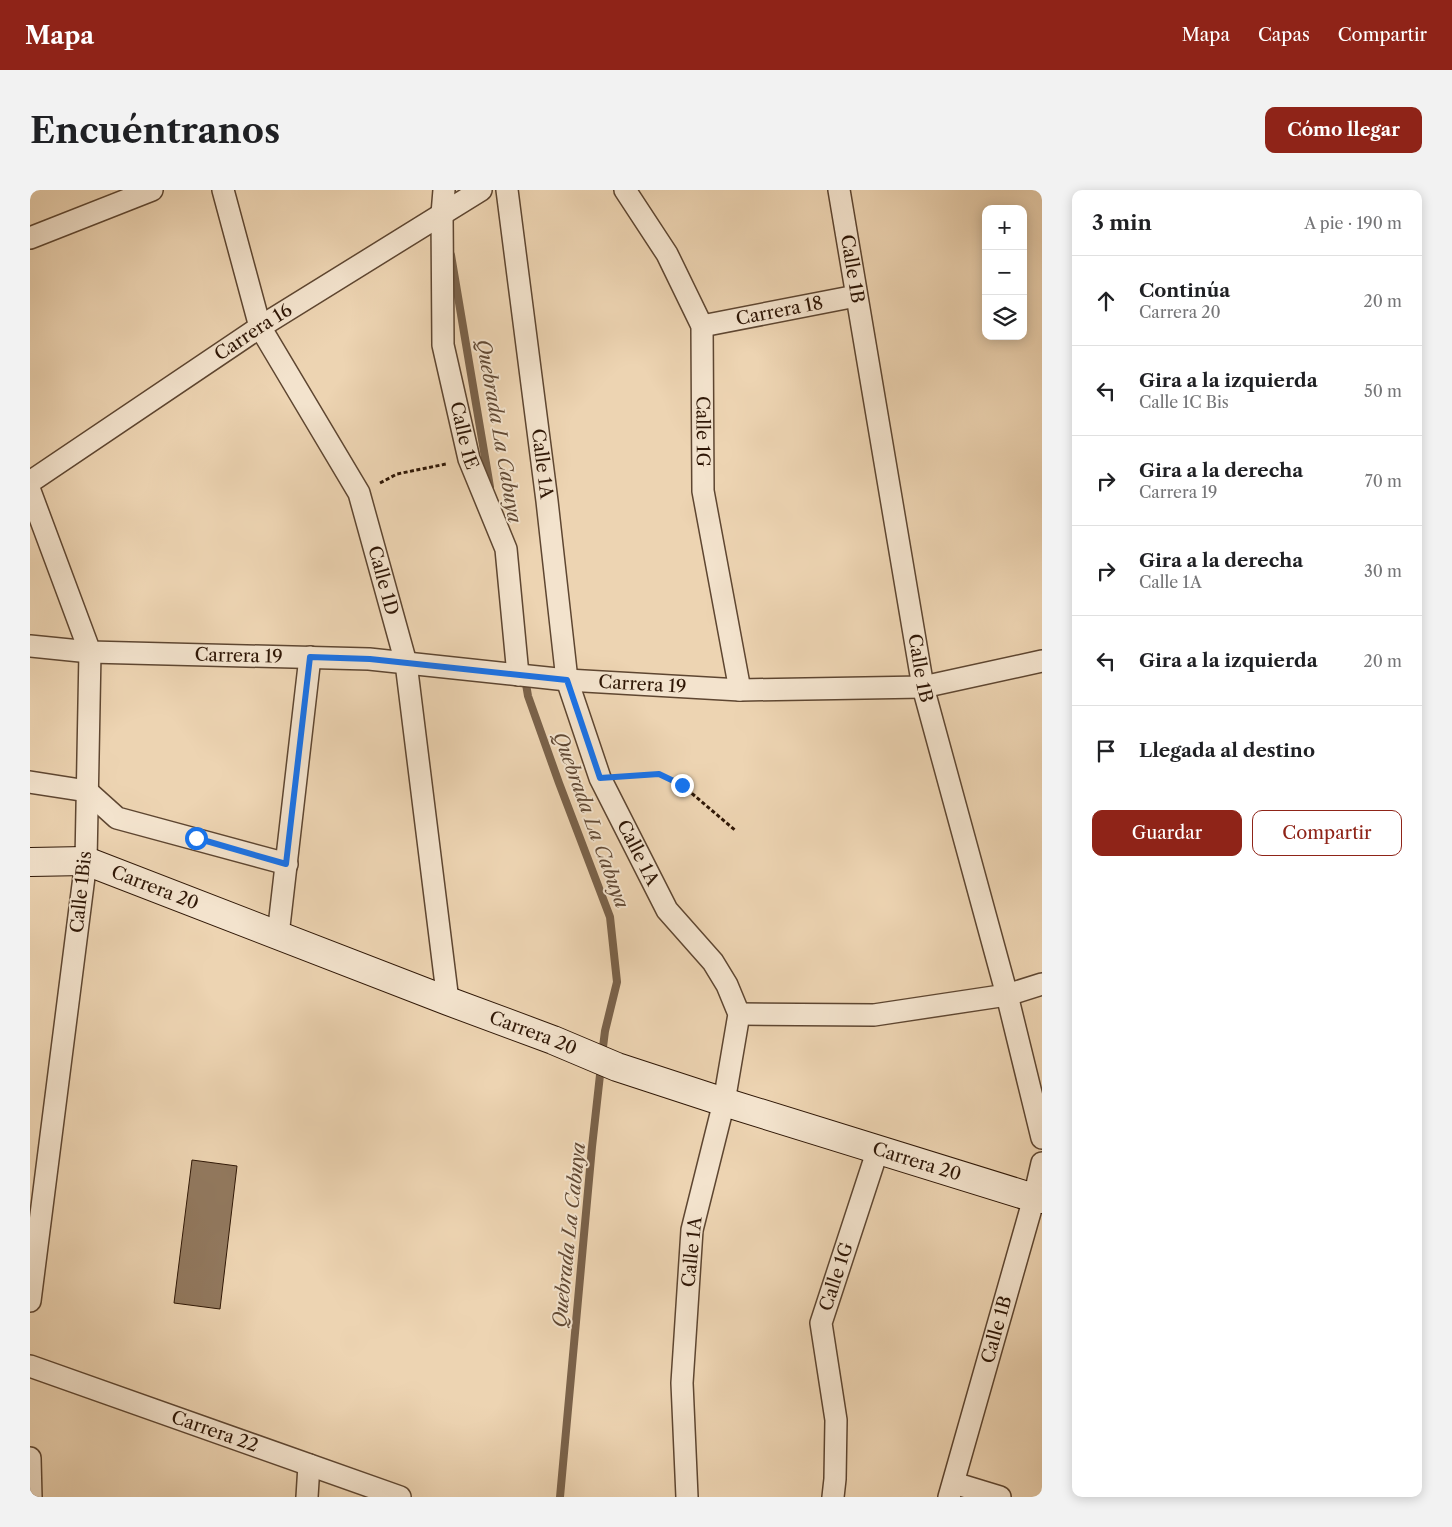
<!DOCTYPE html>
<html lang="es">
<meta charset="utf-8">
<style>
:root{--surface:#fff;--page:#f2f2f2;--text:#202124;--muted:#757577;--line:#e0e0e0;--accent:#8f2418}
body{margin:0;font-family:"Libre Caslon Text",serif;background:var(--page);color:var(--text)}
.controls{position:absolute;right:15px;top:15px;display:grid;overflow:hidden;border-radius:10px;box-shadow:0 2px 12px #0003}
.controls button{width:45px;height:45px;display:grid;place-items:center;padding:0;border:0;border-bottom:1px solid var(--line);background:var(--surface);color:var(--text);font:25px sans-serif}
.stop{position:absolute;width:15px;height:15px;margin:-11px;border:4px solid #1a73e8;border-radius:50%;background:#fff}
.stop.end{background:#1a73e8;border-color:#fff;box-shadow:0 1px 5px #0008}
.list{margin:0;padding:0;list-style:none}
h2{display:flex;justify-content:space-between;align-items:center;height:65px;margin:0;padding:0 20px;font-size:21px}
h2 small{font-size:16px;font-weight:400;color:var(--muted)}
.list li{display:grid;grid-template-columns:32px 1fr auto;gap:15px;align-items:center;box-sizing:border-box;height:90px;padding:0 20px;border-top:1px solid var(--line)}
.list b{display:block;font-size:19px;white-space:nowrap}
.list p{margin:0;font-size:16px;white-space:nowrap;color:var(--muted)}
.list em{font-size:16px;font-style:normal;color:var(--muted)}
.actions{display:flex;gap:10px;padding:15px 20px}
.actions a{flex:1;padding:11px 0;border:1px solid var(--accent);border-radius:10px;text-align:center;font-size:18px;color:var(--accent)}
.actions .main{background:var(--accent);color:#fff}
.icon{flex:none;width:28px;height:28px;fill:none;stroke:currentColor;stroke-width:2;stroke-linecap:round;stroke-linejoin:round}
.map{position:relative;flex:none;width:1012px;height:1307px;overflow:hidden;border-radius:10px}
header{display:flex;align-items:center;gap:30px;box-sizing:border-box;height:70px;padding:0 25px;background:var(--accent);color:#fff}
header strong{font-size:24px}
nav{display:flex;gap:28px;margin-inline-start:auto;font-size:18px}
.intro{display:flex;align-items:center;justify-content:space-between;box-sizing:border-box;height:120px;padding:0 30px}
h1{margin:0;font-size:35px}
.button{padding:12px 22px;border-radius:10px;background:var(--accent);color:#fff;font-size:18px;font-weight:700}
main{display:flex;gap:30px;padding:0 30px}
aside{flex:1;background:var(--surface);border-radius:10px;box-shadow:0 2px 12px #0003}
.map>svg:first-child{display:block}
</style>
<header>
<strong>Mapa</strong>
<nav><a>Mapa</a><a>Capas</a><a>Compartir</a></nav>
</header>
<div class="intro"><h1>Encuéntranos</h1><a class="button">Cómo llegar</a></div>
<main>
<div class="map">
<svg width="1012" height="1307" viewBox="0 0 1012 1307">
<rect width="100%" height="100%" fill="#edd4b2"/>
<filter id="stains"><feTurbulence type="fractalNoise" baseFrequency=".004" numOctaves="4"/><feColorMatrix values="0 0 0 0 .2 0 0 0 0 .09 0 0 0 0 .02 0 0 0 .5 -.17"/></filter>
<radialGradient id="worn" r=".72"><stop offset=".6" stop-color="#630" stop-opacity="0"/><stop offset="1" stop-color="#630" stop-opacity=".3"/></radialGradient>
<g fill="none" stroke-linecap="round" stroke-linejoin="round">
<g stroke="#7a624a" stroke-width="8">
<polyline points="421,65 460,297"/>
<polyline points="495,488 498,506 529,593 580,727 587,792 575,841 572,865"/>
<polyline points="530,1307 562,957 571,876"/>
</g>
</g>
<polygon fill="#92795f" stroke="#2f1706" points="162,970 207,976 190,1119 144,1113"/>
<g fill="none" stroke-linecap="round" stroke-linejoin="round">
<g stroke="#5e4631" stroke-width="24">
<g id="street">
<path id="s1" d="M193,0L230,137L329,303L376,473L418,811"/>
<path id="s2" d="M414,0L412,24L413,155L439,269L476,359L488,485"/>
<path id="s3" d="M477,0L517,311L537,490L570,588L637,720L683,772L697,795L709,824L694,912L662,1040L652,1193L657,1307"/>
<path id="s4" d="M595,0L637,64L672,136L673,301L710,500"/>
<path id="s5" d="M809,0L893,497L977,805L1012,948"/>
<polyline points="0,48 122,0"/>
<path id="s6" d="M672,136L826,106"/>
<path id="s7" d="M0,292L230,137L451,0"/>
<polyline points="0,301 60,462 56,671 0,1111"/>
<path id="s8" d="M0,456L60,462L339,469L537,490L710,500L893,497L1012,471"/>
<polyline points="0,592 57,601 87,628 257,674"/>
<polyline points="248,745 280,467"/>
<polyline points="709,824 844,825 977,805 1012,794"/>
<path id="s9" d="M0,1176L370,1307"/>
<polyline points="0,1268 1,1307"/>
<polyline points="924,1293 970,1307"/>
<polyline points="277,1307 279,1275"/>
<path id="s10" d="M803,1307L805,1289L806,1230L791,1133L848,959"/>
<path id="s11" d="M919,1307L1004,1008L1012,973"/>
</g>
</g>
<g stroke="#2f1706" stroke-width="30">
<g id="secondary">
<path id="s12" d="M0,672L56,671L418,811L523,850L587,877L694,912L1004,1008L1012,1009"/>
</g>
</g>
<g stroke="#2f1706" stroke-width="3" stroke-dasharray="4 2.5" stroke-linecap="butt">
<polyline points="350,293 367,284 416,274"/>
<polyline points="596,586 629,584 652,595 706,641"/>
</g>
<use href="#street" stroke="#f3e3cd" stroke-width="21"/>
<use href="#secondary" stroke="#f3e3cd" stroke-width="28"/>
</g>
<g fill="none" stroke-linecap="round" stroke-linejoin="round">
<polyline stroke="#1a73e8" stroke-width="6" points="166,648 256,674 280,467 340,469 537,490 570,588 629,584 652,595"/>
</g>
<g text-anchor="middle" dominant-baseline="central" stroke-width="4" stroke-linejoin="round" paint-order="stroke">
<g font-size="18" fill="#2f1706" stroke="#f3e3cd">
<text stroke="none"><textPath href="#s5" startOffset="80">Calle 1B</textPath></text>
<text stroke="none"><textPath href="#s6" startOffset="79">Carrera 18</textPath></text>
<text stroke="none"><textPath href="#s7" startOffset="269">Carrera 16</textPath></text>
<text stroke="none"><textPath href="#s4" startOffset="262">Calle 1G</textPath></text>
<text stroke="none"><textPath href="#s2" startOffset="248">Calle 1E</textPath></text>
<text stroke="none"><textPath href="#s3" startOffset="276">Calle 1A</textPath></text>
<text stroke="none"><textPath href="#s1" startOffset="426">Calle 1D</textPath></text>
<text stroke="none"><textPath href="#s8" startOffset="209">Carrera 19</textPath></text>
<text stroke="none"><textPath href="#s5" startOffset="485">Calle 1B</textPath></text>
<text stroke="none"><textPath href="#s8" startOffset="614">Carrera 19</textPath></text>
<text stroke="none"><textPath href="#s3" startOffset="681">Calle 1A</textPath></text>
<text stroke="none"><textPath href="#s12" startOffset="130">Carrera 20</textPath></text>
<text transform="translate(51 702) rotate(-84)">Calle 1Bis</text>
<text stroke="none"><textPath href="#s12" startOffset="535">Carrera 20</textPath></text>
<text stroke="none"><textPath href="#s12" startOffset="940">Carrera 20</textPath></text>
<text transform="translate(662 1062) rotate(-84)">Calle 1A</text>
<text stroke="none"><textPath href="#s10" startOffset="224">Calle 1G</textPath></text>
<text stroke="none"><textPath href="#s11" startOffset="174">Calle 1B</textPath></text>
<text stroke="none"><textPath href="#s9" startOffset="196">Carrera 22</textPath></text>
</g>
<g font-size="19" font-style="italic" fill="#614934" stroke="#f3e3cd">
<text transform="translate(469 241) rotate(80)">Quebrada La Cabuya</text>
<text transform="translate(561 630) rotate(70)">Quebrada La Cabuya</text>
<text transform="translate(539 1045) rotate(-84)">Quebrada La Cabuya</text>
</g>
</g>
<rect width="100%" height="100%" filter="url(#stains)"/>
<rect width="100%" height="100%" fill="url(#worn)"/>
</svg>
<div class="controls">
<button>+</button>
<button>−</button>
<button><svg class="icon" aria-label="layers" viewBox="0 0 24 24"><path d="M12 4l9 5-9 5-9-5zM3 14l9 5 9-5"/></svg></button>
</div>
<div class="stop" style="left:166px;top:648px"></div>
<div class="stop end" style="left:652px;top:595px"></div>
</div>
<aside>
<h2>3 min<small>A pie · 190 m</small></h2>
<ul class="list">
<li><svg class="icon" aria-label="ahead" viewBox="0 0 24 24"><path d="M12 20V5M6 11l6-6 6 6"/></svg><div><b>Continúa</b><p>Carrera 20</p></div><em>20 m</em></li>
<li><svg class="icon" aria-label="left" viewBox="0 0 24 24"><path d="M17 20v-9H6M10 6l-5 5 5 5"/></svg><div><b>Gira a la izquierda</b><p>Calle 1C Bis</p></div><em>50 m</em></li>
<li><svg class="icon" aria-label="right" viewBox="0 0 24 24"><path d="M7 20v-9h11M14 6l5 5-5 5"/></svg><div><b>Gira a la derecha</b><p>Carrera 19</p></div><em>70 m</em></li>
<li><svg class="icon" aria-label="right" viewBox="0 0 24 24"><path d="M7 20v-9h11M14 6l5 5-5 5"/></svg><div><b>Gira a la derecha</b><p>Calle 1A</p></div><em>30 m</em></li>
<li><svg class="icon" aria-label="left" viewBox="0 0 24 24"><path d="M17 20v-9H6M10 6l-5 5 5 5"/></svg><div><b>Gira a la izquierda</b></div><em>20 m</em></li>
<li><svg class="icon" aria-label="arrive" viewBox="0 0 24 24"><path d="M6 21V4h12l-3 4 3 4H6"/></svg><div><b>Llegada al destino</b></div></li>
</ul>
<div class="actions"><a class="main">Guardar</a><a>Compartir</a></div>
</aside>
</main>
